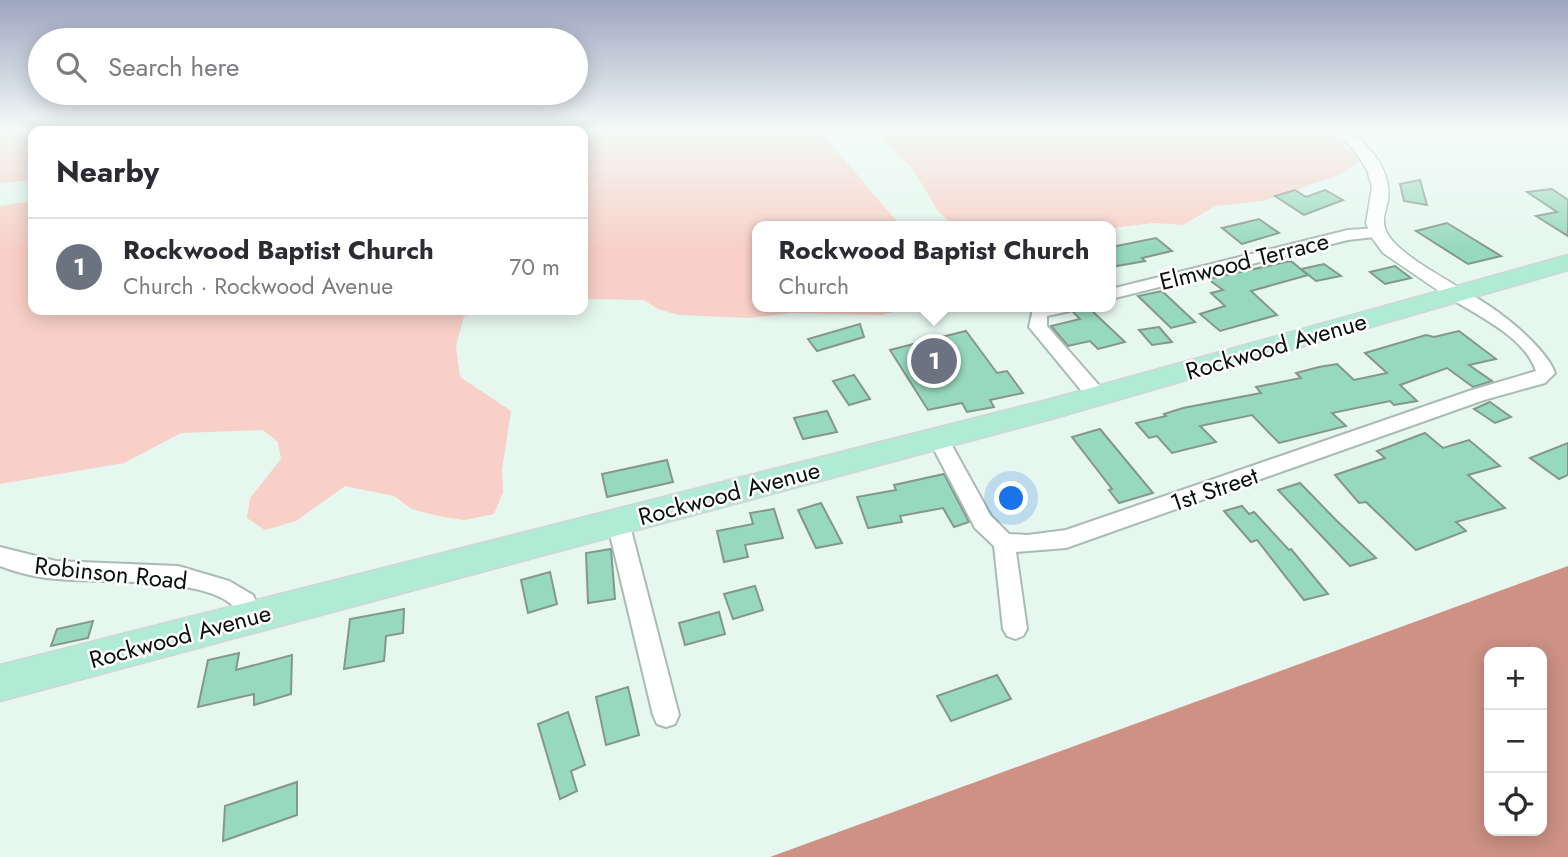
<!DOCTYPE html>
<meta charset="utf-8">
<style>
:root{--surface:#fff;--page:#f2f2f3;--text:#2b2b33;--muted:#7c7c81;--line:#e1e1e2;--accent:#b52915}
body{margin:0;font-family:Jost,sans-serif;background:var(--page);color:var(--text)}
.controls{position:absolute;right:21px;bottom:21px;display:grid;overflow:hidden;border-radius:14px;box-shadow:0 4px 18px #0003}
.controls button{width:63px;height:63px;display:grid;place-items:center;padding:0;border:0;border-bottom:2px solid var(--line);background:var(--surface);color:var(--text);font:35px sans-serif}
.you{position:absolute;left:1012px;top:499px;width:24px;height:24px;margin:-18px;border:5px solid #fff;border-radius:50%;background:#1a73e8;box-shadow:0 0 0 10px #1a73e833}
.badge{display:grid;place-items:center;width:46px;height:46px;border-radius:50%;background:var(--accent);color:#fff;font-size:23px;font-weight:700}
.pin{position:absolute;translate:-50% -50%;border:4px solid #fff;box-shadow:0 2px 7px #0006}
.popup{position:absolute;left:752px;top:221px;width:364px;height:91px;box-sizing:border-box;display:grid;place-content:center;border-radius:14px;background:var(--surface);filter:drop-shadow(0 2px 5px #0005);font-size:23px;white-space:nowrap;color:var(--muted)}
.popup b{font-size:26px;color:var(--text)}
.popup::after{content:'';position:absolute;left:50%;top:100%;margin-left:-14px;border:14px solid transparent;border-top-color:var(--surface)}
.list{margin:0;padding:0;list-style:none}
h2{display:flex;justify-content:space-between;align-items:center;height:91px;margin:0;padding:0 28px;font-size:30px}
h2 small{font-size:23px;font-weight:400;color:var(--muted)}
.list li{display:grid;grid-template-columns:46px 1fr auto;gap:21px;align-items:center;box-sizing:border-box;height:98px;padding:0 28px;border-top:2px solid var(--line)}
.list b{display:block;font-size:26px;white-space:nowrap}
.list p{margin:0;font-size:23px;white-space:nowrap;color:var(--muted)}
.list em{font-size:23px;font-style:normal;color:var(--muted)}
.icon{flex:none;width:38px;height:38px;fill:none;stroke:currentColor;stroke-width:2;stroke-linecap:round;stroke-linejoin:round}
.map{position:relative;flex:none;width:1568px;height:857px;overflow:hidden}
.search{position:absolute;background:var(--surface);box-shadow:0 4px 18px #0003;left:28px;top:28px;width:560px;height:77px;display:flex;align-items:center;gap:18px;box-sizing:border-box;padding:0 24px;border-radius:38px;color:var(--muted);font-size:26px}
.panel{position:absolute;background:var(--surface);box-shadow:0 4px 18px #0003;left:28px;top:126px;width:560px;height:189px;border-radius:14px}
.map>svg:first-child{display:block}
</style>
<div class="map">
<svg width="1568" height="857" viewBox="0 0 1568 857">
<rect width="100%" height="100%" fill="#e5f7ef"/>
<g fill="#f8d0c7">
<polygon points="0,129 382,129 33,131 33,180 0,183"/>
<polygon points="542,129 818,129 901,226 757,226 757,307 913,307 882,315 792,313 750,318 679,315 658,309 644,300 583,299 583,131 534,131"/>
<polygon points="871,129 1327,129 1361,160 1341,174 1264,201 1215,206 1183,225 1154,223 1111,228 954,226 938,211 912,168"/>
<polygon points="33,201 33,310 482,310 464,316 456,346 460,377 511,411 502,470 503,492 494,514 464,520 438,516 412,509 394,496 345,486 296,521 265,530 247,518 250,498 281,459 278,442 263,430 181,433 124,463 0,484 0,206"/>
</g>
<path fill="#cd9185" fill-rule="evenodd" d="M1568,566V857H770ZM1489,652H1542V831H1489Z"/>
<g fill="#97d9bf" stroke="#85968e" stroke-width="2">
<polygon points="1420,180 1427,205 1404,201 1400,184"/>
<polygon points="1552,189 1568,200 1568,236 1536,216 1557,212 1527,192"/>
<polygon points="1295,190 1306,197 1325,190 1343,200 1304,215 1275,196"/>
<polygon points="1259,219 1279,233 1242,244 1222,228"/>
<polygon points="1447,223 1501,256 1468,264 1416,231"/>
<polygon points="1156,238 1172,251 1142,258 1145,261 1111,267 1111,247"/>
<polygon points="1291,261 1308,275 1251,291 1277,315 1220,331 1200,314 1225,306 1211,293 1223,290 1208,279"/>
<polygon points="1324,264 1341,276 1316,281 1301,269"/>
<polygon points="1395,266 1411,278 1385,284 1370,272"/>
<polygon points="1162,291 1195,322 1171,328 1138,296"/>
<polygon points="1089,308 1108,326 1125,342 1098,349 1090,341 1068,346 1051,326 1080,319 1073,312"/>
<polygon points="860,324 864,337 817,351 808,339"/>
<polygon points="1159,327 1172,342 1152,345 1139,330"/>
<polygon points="966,331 997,373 1007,371 1023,393 990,400 994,407 967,412 962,403 928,410 890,350"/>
<polygon points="1459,331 1496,359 1469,365 1492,381 1473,387 1447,368 1400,385 1417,401 1394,405 1390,401 1332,413 1346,426 1279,443 1252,415 1200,426 1216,442 1172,453 1157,436 1149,438 1136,423 1166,416 1164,414 1183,408 1261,393 1256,387 1301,378 1296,373 1319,367 1337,364 1354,380 1387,373 1365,353 1426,335 1434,337"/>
<polygon points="854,375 870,399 849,405 833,381"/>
<polygon points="1490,402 1511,417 1495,423 1474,409"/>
<polygon points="827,411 837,432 803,439 794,418"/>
<polygon points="1100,429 1153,493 1119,503 1109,490 1112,489 1072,437"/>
<polygon points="1425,433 1443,448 1469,440 1500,466 1468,475 1505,508 1456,522 1466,531 1416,550 1366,502 1359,503 1335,475 1385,458 1377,451"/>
<polygon points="1568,443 1568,475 1559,479 1530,458"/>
<polygon points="667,460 673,482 607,497 602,474"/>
<polygon points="944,474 969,522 954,527 943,508 900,516 902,522 868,528 857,497 896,490 894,485"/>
<polygon points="1300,483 1336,520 1376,558 1350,566 1278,490"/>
<polygon points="821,503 842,543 816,548 798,510"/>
<polygon points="1242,506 1249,514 1254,512 1289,550 1291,549 1328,594 1304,600 1257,540 1251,542 1224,511"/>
<polygon points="774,509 783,538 745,545 748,557 724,562 717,531 753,524 750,513"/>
<polygon points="611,549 615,599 588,603 586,553"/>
<polygon points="550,572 557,604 528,613 521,580"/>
<polygon points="755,586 763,610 733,619 724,594"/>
<polygon points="404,609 403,633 386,636 384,661 344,669 350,619"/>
<polygon points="719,612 725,634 685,645 679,623"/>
<polygon points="93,621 88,638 51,646 57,629"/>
<polygon points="239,653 236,670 292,655 291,694 254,705 254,694 198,707 208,660"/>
<polygon points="997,675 1011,699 951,721 937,696"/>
<polygon points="628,687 639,735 606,745 596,697"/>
<polygon points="568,712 585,765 571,771 577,791 560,799 538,724"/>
<polygon points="297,782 297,815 223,841 225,806"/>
</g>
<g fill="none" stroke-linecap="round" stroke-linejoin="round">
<g stroke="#a9bbb3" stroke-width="4">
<g id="minor">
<polygon points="475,129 488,129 475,131"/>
<polygon points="1378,228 1386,233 1383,236 1348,240 1111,299 1111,289 1348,230"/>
<path d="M1456,289C1484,296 1545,345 1555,373L1545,383L1484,400L1066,548L1016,552L1027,629L1023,636L1015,639L1007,636L1003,629L994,546L975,528L928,438L931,433H945L991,516L1009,534L1028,535L1066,530L1472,390L1536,371C1525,337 1478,316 1450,298L1448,294L1450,290Z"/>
<polygon points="1043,307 1072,307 1070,311 1047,316 1047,326 1104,391 1106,396 1104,401 1090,401 1029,327 1033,309"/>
<polygon points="618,514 626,516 629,522 679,715 675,724 666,727 657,724 653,715 607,522 610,516"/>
<path d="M0,547L56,561L178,566L229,581L253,595L263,617L259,624L251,627L243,624C241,620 239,613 236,609C211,576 98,583 58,579C39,578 18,573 0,566Z"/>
</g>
</g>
<g stroke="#a9bbb3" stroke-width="3">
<path id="tertiary" d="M1332,129L1351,131C1371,148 1392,171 1388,200C1386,211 1381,220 1386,231C1396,253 1442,276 1463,290L1466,294L1463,298H1449L1383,253L1372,238L1366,223L1372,187L1367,170L1354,150Z"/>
</g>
<g stroke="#d3d4d4" stroke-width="3">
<polygon id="primary" points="1568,255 1568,270 1051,419 0,701 0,665 1051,399"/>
</g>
<use href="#minor" fill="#fff" fill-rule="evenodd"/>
<use href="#tertiary" fill="#fff" fill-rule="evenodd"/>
<use href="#primary" fill="#afebd5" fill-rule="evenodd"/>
</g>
<linearGradient id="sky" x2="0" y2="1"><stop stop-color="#9da6c0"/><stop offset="0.52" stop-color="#f3fbf8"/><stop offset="1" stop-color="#f3fbf8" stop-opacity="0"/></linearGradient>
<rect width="1568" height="249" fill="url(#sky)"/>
<g text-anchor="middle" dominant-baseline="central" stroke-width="5" stroke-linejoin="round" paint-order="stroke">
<g font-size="24" fill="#0a100e" stroke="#fff">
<text transform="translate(1244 261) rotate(-14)">Elmwood Terrace</text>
<text transform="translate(1276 346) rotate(-16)">Rockwood Avenue</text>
<text transform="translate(1214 489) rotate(-19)">1st Street</text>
<text transform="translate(729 493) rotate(-15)">Rockwood Avenue</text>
<text transform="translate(111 573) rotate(6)">Robinson Road</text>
<text transform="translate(180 636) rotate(-15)">Rockwood Avenue</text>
</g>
</g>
</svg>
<div class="controls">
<button>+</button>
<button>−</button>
<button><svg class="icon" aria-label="locate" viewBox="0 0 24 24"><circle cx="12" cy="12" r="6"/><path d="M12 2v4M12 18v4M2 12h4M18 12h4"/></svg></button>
</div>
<div class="you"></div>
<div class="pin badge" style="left:934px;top:361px;background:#6b7280">1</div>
<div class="popup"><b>Rockwood Baptist Church</b>Church</div>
<div class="search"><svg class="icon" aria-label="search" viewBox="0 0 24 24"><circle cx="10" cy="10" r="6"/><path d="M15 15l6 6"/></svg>Search here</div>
<section class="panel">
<h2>Nearby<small></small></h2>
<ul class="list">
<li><span class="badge" style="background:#6b7280">1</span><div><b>Rockwood Baptist Church</b><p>Church · Rockwood Avenue</p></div><em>70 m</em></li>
</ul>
</section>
</div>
